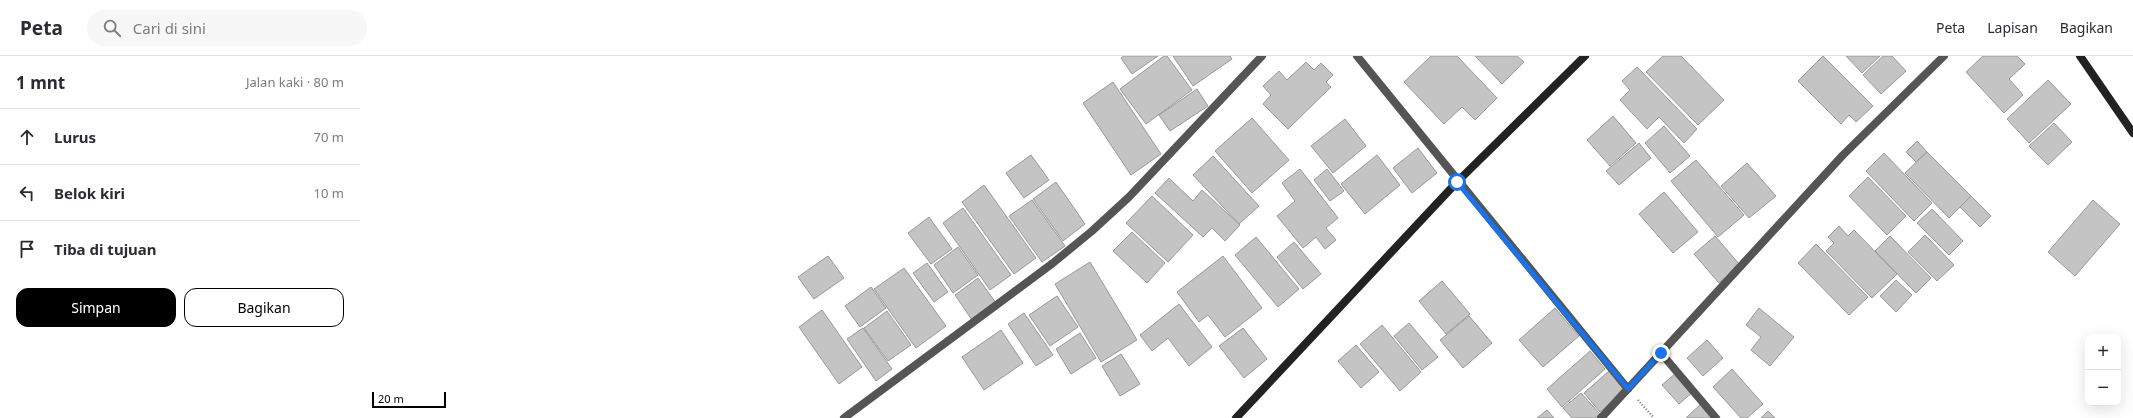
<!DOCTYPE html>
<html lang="id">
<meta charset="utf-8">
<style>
:root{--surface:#fff;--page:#f7f7f7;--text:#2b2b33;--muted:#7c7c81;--line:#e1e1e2;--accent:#000}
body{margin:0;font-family:"Noto Sans",sans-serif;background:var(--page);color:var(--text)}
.controls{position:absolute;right:12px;bottom:12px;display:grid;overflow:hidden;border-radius:8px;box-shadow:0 4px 16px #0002}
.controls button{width:36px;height:36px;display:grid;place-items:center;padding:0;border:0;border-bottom:1px solid var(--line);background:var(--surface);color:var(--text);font:20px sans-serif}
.scale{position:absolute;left:12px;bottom:10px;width:74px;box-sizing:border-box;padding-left:4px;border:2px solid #000;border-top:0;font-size:11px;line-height:14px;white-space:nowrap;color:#000;-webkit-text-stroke:3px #fff;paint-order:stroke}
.stop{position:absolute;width:12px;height:12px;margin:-9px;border:3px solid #1a73e8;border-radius:50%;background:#fff}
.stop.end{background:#1a73e8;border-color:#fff;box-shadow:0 1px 4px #0008}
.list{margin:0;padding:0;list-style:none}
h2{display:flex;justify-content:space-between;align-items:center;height:52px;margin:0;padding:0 16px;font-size:17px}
h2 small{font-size:13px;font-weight:400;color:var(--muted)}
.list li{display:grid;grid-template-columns:26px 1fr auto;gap:12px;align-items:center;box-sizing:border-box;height:56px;padding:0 16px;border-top:1px solid var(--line)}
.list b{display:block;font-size:15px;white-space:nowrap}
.list em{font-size:13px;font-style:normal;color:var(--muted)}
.actions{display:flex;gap:8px;padding:12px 16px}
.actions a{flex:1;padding:9px 0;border:1px solid var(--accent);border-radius:12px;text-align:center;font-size:14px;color:var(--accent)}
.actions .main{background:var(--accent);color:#fff}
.icon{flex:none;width:22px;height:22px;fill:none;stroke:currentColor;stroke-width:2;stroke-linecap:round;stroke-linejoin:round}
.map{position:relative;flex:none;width:1773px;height:362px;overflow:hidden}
header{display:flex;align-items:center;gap:24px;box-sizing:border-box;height:56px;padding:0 20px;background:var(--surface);border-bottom:1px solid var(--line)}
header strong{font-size:19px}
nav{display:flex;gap:22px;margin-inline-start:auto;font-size:14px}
.search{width:280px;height:36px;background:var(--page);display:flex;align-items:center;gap:10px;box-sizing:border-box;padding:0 14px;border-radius:22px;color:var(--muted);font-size:15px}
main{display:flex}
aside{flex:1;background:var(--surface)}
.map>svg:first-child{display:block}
</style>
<header>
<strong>Peta</strong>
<div class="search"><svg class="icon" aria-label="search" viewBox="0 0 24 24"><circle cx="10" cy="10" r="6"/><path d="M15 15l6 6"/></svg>Cari di sini</div>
<nav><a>Peta</a><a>Lapisan</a><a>Bagikan</a></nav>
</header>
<main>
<aside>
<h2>1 mnt<small>Jalan kaki · 80 m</small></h2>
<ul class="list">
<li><svg class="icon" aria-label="ahead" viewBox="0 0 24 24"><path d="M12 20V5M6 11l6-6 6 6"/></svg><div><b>Lurus</b></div><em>70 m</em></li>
<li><svg class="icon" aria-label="left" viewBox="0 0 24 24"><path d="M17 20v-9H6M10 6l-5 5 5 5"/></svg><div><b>Belok kiri</b></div><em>10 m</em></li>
<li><svg class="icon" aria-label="arrive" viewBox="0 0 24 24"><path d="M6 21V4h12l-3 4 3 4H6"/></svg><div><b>Tiba di tujuan</b></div></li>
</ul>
<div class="actions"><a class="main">Simpan</a><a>Bagikan</a></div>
</aside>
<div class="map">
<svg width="1773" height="362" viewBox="0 0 1773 362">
<rect width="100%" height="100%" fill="#fff"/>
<g fill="#c4c4c4" stroke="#999">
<polygon points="764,0 798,0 772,18 761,2"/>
<polygon points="804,0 807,0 832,34 786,68 760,33"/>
<polygon points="813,0 870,0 872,3 833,30"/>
<polygon points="1071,0 1097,0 1137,42 1115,64 1102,51 1084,68 1044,26"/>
<polygon points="1115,0 1157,0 1164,6 1142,28"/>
<polygon points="1303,0 1321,0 1364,44 1338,69 1286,16"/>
<polygon points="1463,0 1513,50 1496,66 1489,59 1481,68 1438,25"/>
<polygon points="1486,0 1520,0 1502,17"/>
<polygon points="1523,0 1532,0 1546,15 1521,38 1503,19"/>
<polygon points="1623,0 1657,0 1665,8 1649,23 1663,39 1644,57 1606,16"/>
<polygon points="946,6 954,14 961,7 973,19 966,26 971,31 928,73 903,48 911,39 903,30 919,15 927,24"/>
<polygon points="1277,11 1337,73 1324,87 1299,61 1287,73 1260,44 1270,34 1262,25"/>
<polygon points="1688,24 1711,48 1669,87 1647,63"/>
<polygon points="753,26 801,98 771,119 723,47"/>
<polygon points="837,33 848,50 810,75 799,59"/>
<polygon points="1253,60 1276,87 1250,110 1227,84"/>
<polygon points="892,62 929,104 892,137 855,95"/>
<polygon points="985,63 1006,90 973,117 951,90"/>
<polygon points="1694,67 1712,86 1688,109 1669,90"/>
<polygon points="1304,70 1330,100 1310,117 1285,87"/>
<polygon points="1557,85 1567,96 1556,106 1546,96"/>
<polygon points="1279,87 1291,102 1259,129 1246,115"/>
<polygon points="1058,92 1077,117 1052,137 1033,112"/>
<polygon points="1567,96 1611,140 1589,162 1545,117"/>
<polygon points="1524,97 1572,147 1554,165 1506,115"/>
<polygon points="671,99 689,124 664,142 646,117"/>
<polygon points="1017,99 1040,129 1005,158 981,128"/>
<polygon points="853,100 899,150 879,168 833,119"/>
<polygon points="1336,104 1384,159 1358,181 1311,125"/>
<polygon points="1387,107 1416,140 1389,162 1361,130"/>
<polygon points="940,113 978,162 966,172 976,184 965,193 956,181 943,192 917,160 935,145 922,127"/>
<polygon points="967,113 984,135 970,145 954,124"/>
<polygon points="1508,121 1546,160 1527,179 1489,140"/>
<polygon points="809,122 833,145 842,134 880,169 865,185 852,172 843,181 795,137"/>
<polygon points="696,126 725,168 703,185 673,143"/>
<polygon points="624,129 676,202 654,218 602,146"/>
<polygon points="1304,136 1338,176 1313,197 1279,158"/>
<polygon points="792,140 833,179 808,206 766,167"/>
<polygon points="1611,140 1631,160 1620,171 1600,151"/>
<polygon points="672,144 705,190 682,206 649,160"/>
<polygon points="1733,144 1760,168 1715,220 1688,196"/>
<polygon points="603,152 651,219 630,234 583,167"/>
<polygon points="1572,153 1603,185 1589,199 1557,167"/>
<polygon points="569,161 592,193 571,208 548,177"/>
<polygon points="1479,170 1488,180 1494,174 1537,218 1512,242 1466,195 1474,187 1468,181"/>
<polygon points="772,176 805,207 787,227 753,195"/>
<polygon points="1565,179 1594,209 1577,225 1548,196"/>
<polygon points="1355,180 1380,209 1359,227 1334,198"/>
<polygon points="1530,180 1571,222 1556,237 1515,195"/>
<polygon points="896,181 939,233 918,251 875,199"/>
<polygon points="934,186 961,218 943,233 917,201"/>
<polygon points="1456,188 1508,241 1489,259 1438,207"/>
<polygon points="598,191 618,219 593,237 574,209"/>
<polygon points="468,200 484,222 454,243 438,221"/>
<polygon points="863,200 902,252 865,281 848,259 839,266 817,236"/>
<polygon points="730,206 777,284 741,306 695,228"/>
<polygon points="567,207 588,236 574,246 553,217"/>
<polygon points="544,212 586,270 556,292 514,233"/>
<polygon points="618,222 636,247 612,264 595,239"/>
<polygon points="1536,224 1552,239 1536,256 1520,240"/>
<polygon points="1082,225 1110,258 1086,278 1059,245"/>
<polygon points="511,231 526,252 500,271 485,250"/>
<polygon points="697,240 718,271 690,290 669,259"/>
<polygon points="819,248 852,291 829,310 808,282 792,295 780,279"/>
<polygon points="1195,252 1219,280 1183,311 1159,284"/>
<polygon points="1399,252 1434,281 1410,310 1391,294 1401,281 1386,269"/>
<polygon points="462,254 502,311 479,328 439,271"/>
<polygon points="527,255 551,289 528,305 504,272"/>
<polygon points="664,257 693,299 676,310 648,268"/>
<polygon points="1109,260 1132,287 1103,312 1080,284"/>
<polygon points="1049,267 1078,301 1062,314 1034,280"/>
<polygon points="1022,269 1061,316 1040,335 1000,288"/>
<polygon points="503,272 532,313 516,325 487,283"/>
<polygon points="883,272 907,303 884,322 859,290"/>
<polygon points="641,274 663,307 624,334 602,301"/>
<polygon points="720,277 736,302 711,318 696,293"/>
<polygon points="1347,284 1363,302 1343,320 1327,302"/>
<polygon points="996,289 1019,316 1001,332 978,305"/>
<polygon points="1230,295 1245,313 1202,351 1187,333"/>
<polygon points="761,298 780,328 760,340 742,310"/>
<polygon points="1372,313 1403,348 1387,362 1381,362 1353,331"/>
<polygon points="1249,315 1265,334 1240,356 1224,337"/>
<polygon points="1317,316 1334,335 1319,348 1302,329"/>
<polygon points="1221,337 1240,358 1235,362 1212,362 1203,352"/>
<polygon points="1343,346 1357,362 1326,362"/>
<polygon points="1187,354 1194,362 1177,362"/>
<polygon points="1408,355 1415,362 1401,362"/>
</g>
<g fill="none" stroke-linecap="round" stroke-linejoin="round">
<polyline stroke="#777" stroke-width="2.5" stroke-dasharray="1 2" stroke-linecap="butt" points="1278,344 1294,362"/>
<g stroke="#555" stroke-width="8">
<polyline points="997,0 1268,333"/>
<polyline points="1301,297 1356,362"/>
<polyline points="484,362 693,207 732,175 769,141 902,0"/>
<polyline points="1241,362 1483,99 1584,0"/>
</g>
<g stroke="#222" stroke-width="8">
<polyline points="1720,0 1773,77"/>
<polyline points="876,362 1097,126 1225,0"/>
</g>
</g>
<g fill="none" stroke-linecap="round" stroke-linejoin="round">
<polyline stroke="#1a73e8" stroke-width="5" points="1097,126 1268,333 1301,297"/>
</g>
</svg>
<div class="controls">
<button>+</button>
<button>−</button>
</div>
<div class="scale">20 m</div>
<div class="stop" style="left:1097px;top:126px"></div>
<div class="stop end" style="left:1301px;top:297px"></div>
</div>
</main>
